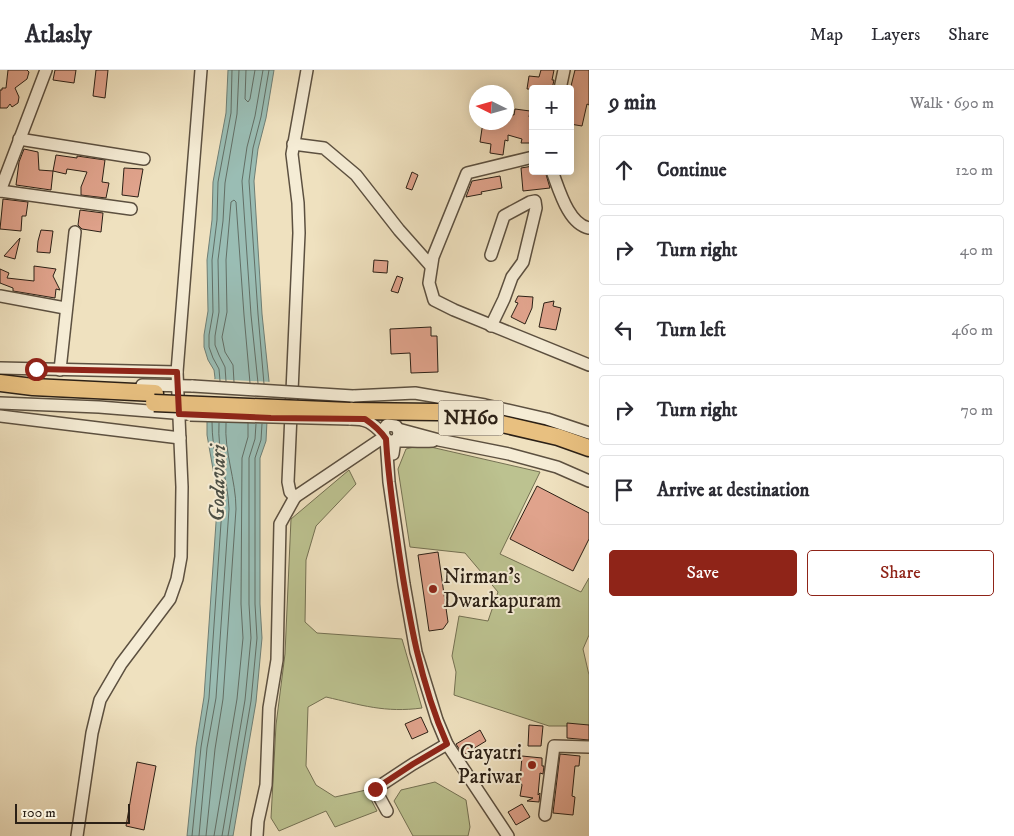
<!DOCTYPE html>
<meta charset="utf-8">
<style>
:root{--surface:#fff;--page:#f7f7f7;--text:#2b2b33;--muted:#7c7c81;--line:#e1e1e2;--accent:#8f2418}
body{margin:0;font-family:"IM FELL DW Pica",serif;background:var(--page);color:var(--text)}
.controls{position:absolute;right:15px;top:15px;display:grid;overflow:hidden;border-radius:5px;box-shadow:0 2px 12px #0003}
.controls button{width:45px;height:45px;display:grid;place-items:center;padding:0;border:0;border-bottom:1px solid var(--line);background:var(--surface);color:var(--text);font:25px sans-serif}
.compass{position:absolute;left:469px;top:15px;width:45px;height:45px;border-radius:50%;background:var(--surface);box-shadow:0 2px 12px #0003;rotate:275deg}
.scale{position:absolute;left:15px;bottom:12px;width:115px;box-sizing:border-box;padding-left:5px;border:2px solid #2b2016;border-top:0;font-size:14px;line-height:18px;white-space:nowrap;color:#2b2016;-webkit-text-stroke:4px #f5ecd5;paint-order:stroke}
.stop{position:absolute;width:15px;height:15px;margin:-11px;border:4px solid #8f2418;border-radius:50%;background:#fff}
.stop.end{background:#8f2418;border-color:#fff;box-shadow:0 1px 5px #0008}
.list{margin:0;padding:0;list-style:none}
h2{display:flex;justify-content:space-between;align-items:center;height:65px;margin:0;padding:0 20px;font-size:21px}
h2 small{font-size:16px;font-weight:400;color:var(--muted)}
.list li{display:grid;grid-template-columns:32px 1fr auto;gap:15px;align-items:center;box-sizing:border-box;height:70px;margin:0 10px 10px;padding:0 10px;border:1px solid var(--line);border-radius:5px}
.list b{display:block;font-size:19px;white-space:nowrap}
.list em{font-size:16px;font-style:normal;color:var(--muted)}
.actions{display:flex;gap:10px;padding:15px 20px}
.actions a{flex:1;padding:11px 0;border:1px solid var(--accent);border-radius:5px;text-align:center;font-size:18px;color:var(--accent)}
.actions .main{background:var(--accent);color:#fff}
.icon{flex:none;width:28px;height:28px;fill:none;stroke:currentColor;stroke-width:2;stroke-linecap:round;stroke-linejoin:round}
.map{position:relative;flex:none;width:589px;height:766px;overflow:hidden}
header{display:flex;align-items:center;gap:30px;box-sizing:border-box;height:70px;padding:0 25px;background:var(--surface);border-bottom:1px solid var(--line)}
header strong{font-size:24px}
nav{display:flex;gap:28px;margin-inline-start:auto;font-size:18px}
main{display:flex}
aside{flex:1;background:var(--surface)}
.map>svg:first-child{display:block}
</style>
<header>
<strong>Atlasly</strong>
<nav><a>Map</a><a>Layers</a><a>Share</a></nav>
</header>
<main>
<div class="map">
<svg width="589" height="766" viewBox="0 0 589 766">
<rect width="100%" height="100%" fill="#efe1bf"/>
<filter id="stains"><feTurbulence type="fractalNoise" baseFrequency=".004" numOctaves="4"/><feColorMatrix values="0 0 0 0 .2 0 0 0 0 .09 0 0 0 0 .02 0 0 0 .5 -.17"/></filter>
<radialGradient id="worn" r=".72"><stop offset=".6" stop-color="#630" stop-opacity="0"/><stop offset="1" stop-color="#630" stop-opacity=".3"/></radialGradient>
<g fill="#bcc290" stroke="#747153">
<polygon points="422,375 540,402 500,484 581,522 589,508 589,565 583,579 589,605 589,656 549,656 454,625 456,602 452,586 459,546 488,551 498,522 465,483 410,477 398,399 406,379"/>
<path d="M349,400L356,414L316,456L306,490L305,552L317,563L402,569L422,638C385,643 361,635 326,627L308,637L306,696L316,715L335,727L366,720L377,741L335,757L326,741L279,761L271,748L276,655L285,584L291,449Z"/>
<polygon points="435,712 466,730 470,757 468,766 413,766 394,731 401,720"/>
</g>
<polygon fill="#9abdb4" stroke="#6e7e75" points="228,0 274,0 266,48 258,79 254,111 262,244 269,311 266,371 260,388 260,534 262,568 256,632 233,766 187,766 196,677 204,627 217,438 217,422 207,365 207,352 215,308 214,300 208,290 204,277 204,265 208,241 207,190 212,150 213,112 226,43"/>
<polygon fill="#efe1bf" points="212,309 272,312 270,343 207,341"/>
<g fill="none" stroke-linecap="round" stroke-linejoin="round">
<g stroke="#626e65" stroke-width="1">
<polyline points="246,0 245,29 248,32 250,29 255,0"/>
<polyline points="220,311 219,299 213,288 209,277 209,265 213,242 212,190 217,150 218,112 231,43 232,0"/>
<polyline points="226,311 225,297 219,285 215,275 215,266 219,242 218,190 223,151 225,113 237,44 239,0"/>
<polyline points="234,312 233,295 225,282 222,267 227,242 226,190 231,132 234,130 236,132 244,245 250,313"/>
<polyline points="258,313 251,245 242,111 247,77 255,46 263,0"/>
<polyline points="264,314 258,244 249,111 253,78 261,47 269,0"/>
<path d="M192,766L201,677L209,628L222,438C221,409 212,382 212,352"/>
<path d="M199,766L207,678L216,628L229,439C228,410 217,382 219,353"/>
<path d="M206,766L215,679L223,629L236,439C236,410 224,382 226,353"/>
<polyline points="214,766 237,629 243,568 241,534 242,388 248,367 248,353"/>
<polyline points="222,766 245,630 251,568 249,534 249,388 255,369 256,354"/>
<polyline points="228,766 251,631 257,568 255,534 255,388 261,370 262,354"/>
</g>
</g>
<g fill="#e0a38c" stroke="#2b2016">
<polygon points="8,0 27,0 29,2 27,9 15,18 19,27 18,33 12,37 10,34 7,38 0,38 0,20 2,20 2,18 6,18"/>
<polygon points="55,0 76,0 74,13 53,10"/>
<polygon points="96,0 108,0 105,28 93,26"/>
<polygon points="541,0 554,0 552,10 554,10 552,19 527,19 529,6 539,7"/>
<polygon points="575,0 589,0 589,35 587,34 582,56 570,54 570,20"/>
<polygon points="515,39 530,41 529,47 533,47 533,73 521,73 522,69 508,65 508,71 505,70 503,85 490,83 491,74 480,72 483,52 506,52 506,44 514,45"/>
<polygon points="24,79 38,82 39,100 53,101 51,120 16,115 19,92"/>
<polygon points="56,85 77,88 77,86 105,90 102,112 109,113 106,128 81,125 81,117 87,102 67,99 66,104 53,101"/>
<polygon points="533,96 533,101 545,101 550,118 523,121 521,98"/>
<polygon points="124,98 143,99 138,127 122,125"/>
<polygon points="412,102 418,105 412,120 406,118"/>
<polygon points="500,106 502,118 481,122 482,124 466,127 472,111"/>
<polygon points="3,129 28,132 26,146 22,146 21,161 0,159"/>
<polygon points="80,140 103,143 101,162 82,159 78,155"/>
<polygon points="41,160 53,161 50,183 37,182 38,171"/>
<polygon points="20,168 15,189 4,186"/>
<polygon points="374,190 388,191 387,203 373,202"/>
<polygon points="34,196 56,199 53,206 60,220 56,219 55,228 13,221 13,218 0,213 0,199 9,203 7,208 34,211"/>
<polygon points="397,206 403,208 398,223 391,221"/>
<polygon points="518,226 533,227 532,238 525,254 511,247 518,233 515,232"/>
<polygon points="554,231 553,236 561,238 556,260 539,257 544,233"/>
<polygon points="431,257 431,266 437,266 438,302 411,303 410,283 391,284 390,259"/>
<polygon points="537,416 589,443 589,469 573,501 510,469"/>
<polygon points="438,482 448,552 443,559 429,561 418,485"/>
<polygon points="421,647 428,662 412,669 405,654"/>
<polygon points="567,653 589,655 589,670 567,668"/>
<polygon points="529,655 543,656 541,676 528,676"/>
<polygon points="480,660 486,671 463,685 456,674"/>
<polygon points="560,684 580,686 579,696 575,696 572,726 575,727 573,745 553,743"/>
<polygon points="522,686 542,688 542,696 544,696 543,704 540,703 538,725 540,723 539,732 527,731 533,728 520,726 522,715 520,711"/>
<polygon points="137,692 156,696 144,760 126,756"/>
<polygon points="522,734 530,747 516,755 508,742"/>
</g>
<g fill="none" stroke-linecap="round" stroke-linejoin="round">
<g stroke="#5c5040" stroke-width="14">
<g id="minor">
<polyline points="307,0 292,84 298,133 299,163 288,412 290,422 295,427 384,367"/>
<polyline points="560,19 564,0"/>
<polyline points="19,69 144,89"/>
<polyline points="293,74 324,78 356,105 399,160 431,196"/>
<polyline points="533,87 467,103 433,187 429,213 434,230 454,240 589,295"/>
<path d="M552,101C559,119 568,154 589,158"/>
<polyline points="0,121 131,139"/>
<polyline points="0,121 46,0"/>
<polyline points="491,185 504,146 530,132 535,131 536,138 523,192 512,207 504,229 491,256"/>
<polyline points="0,226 65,238"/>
<polyline points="0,298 177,302"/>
<polyline points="60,300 75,162"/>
<polyline points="142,315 193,316"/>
<polyline points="353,326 415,323 485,335 547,349 589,363"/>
<polyline points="0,333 99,337 186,344"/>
<polyline points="0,346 180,368"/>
<path d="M350,349C367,349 371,352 383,364"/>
<polyline points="398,359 439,370 509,384 557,397 589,411"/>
<polyline points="386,369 389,412 404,514 416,582 437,650 447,674 508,766"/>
<path d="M393,384L395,370L398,368L399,362L396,356L387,355C382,360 382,367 389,371C403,370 418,372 433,371"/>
<polyline points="387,741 375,719 413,694 447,674"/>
<polyline points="545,745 554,676 589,677"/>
<polyline points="77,766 92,663 100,630 121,594 170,529 177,509 181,487 182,417 177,302 201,0"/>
<polyline points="257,766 258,751 266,715 269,638 277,590 280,454 295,427"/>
</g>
</g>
<g stroke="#2b2016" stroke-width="19">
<g id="highway">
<polyline points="0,313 33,317 155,323"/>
<polyline points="350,341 438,342 502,354 558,367 589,378"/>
</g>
</g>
<use href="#minor" stroke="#f5ecd5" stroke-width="11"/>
<use href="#highway" stroke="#e8c080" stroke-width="16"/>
<g stroke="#5c5040" stroke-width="14" stroke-linecap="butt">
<g id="minor-bridge">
<polyline points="193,316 353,326"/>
<polyline points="190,345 349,349"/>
</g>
</g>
<g stroke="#2b2016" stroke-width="19" stroke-linecap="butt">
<polyline id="highway-bridge" points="154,333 350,341"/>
</g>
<use href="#minor-bridge" stroke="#f5ecd5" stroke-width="11"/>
<use href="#highway-bridge" stroke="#e8c080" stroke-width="16"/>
</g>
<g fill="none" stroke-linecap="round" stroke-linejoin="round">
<path stroke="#8f2418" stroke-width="6" d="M36,299L177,302L179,344L271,348L365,349C374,355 380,360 386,369C388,407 394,445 399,482C409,548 420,613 447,674L413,694L375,719"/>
</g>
<g fill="#8f2418" stroke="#f5ecd5" stroke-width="2">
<circle cx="433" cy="519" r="5"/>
<circle cx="532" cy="695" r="5"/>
</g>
<g text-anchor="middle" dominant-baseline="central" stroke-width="4" stroke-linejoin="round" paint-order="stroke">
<rect fill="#f5ecd5" stroke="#685d4f" stroke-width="1" x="438.5" y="330.5" width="65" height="35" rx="4"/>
<g font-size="20" font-weight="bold" fill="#2b2016">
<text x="471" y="348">NH60</text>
</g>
<g font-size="21" fill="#2b2016" stroke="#f5ecd5" text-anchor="start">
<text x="443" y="507">Nirman's<tspan x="443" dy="24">Dwarkapuram</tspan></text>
<text x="522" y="683" text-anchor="end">Gayatri<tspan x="522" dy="24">Pariwar</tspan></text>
</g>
<g font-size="22" font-style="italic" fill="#4c4f45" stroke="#f5ecd5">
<text transform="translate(218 413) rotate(-89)">Godavari</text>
</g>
</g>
<rect width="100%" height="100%" filter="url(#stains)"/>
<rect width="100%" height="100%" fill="url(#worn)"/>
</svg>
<div class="controls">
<button>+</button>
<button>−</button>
</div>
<svg class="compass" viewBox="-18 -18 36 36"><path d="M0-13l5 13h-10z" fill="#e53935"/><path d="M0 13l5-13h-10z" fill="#7c7c81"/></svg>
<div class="scale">100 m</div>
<div class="stop" style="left:36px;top:299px"></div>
<div class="stop end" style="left:375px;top:719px"></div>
</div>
<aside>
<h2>9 min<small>Walk · 690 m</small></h2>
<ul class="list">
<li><svg class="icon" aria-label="ahead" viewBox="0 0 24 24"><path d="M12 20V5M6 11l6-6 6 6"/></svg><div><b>Continue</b></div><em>120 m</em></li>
<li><svg class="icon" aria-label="right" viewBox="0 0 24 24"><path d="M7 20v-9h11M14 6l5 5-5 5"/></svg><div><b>Turn right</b></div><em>40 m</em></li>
<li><svg class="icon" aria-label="left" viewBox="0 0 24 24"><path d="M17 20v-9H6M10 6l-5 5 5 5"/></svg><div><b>Turn left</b></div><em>460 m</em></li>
<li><svg class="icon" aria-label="right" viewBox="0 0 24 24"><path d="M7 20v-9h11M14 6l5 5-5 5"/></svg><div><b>Turn right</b></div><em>70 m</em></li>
<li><svg class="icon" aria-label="arrive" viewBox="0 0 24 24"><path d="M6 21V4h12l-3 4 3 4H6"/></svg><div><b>Arrive at destination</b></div></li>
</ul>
<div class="actions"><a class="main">Save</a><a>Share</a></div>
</aside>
</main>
